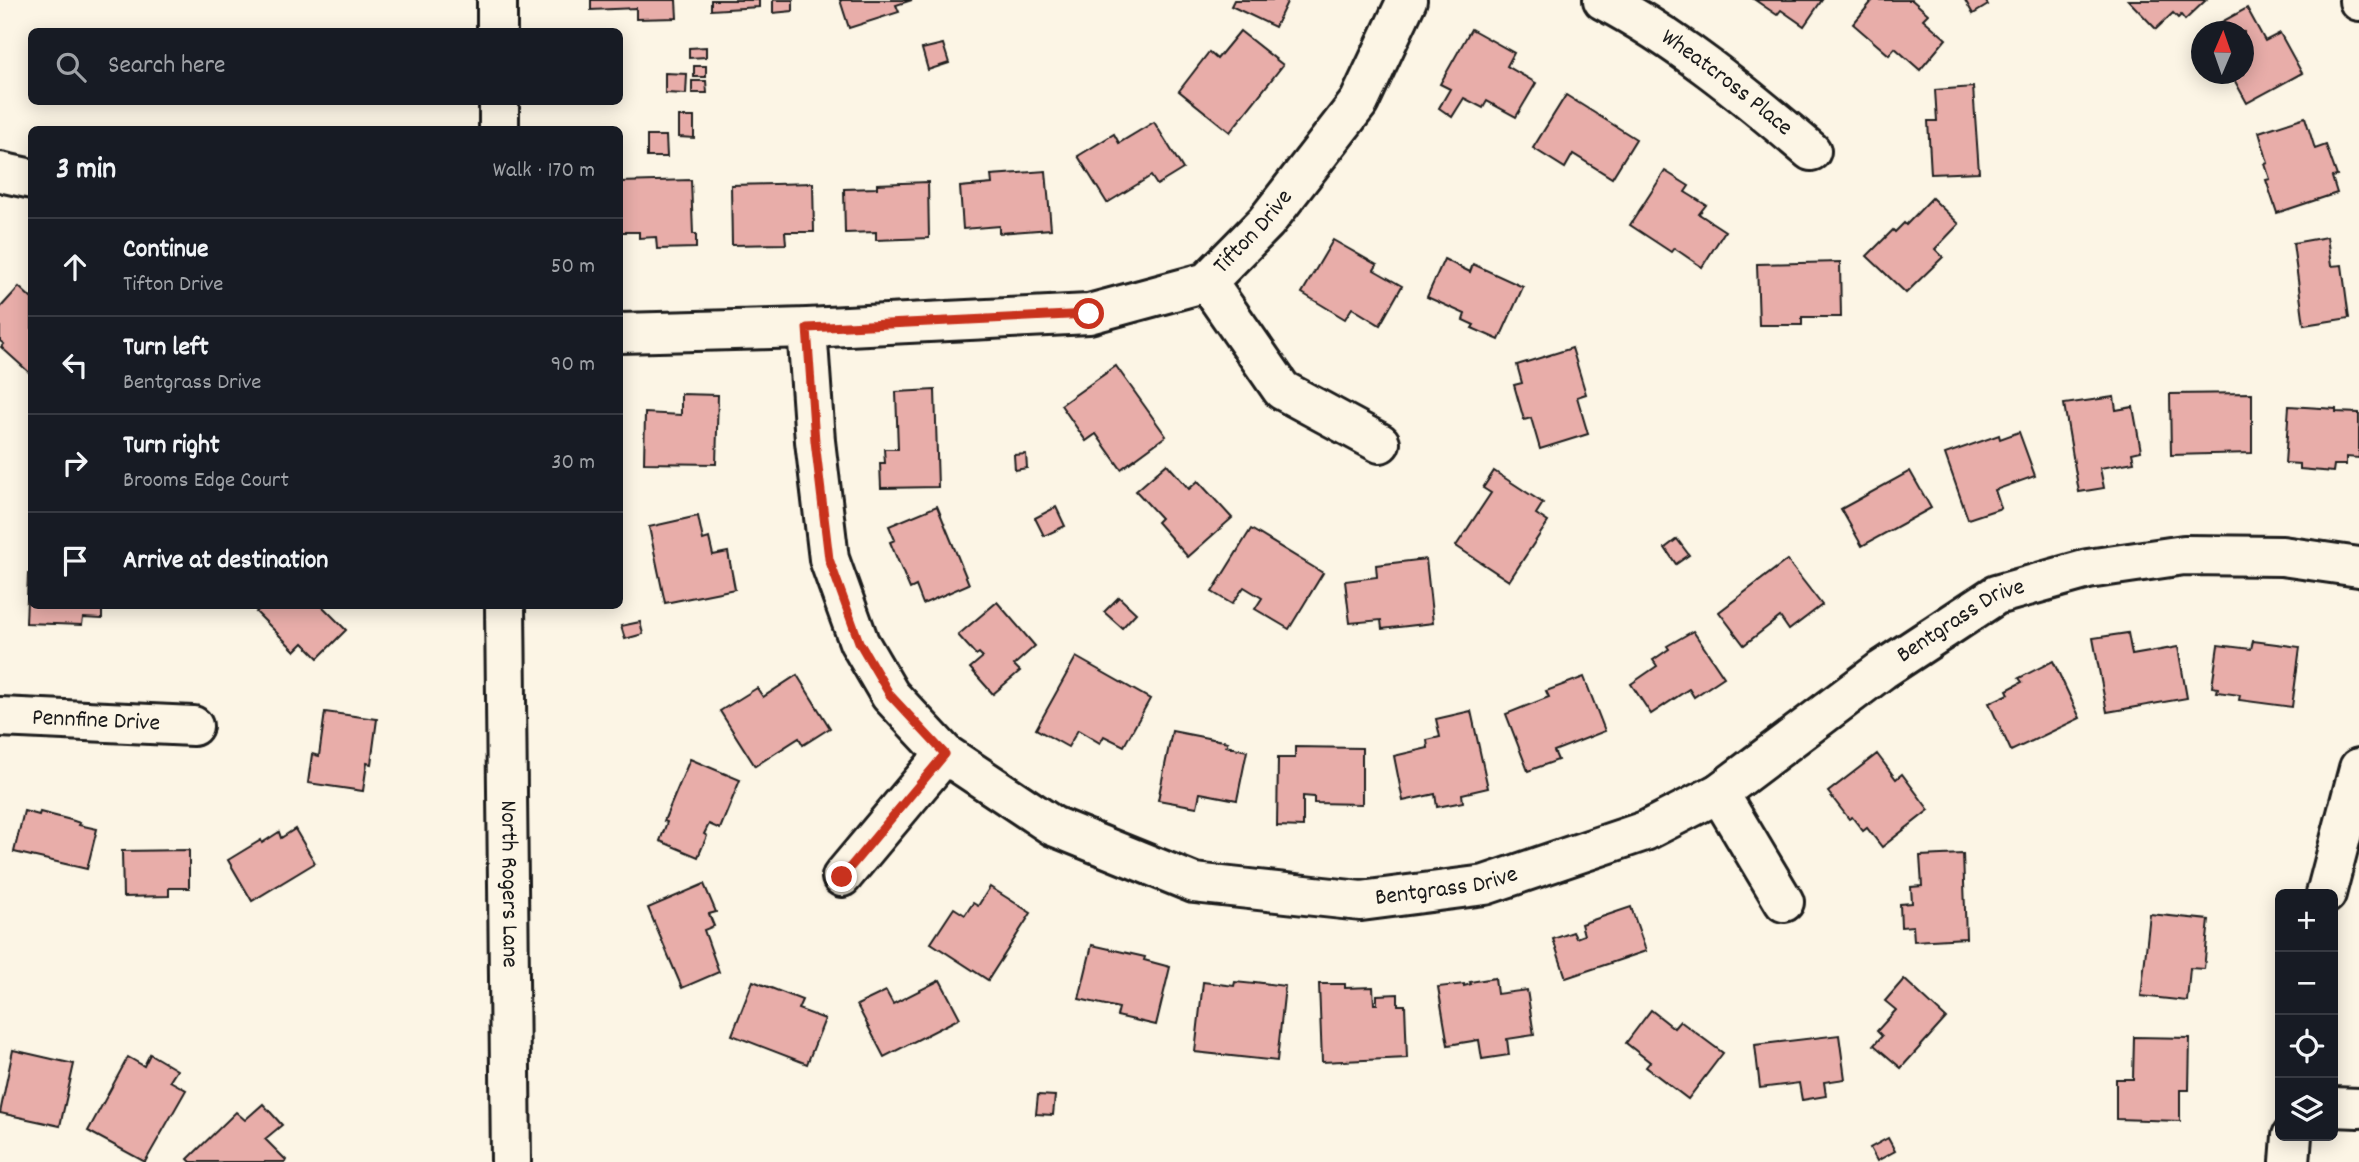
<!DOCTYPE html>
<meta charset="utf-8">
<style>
:root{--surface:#171b24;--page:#242831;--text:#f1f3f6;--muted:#9ea1a6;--line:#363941}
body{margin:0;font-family:Dekko,sans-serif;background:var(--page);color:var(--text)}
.controls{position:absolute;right:21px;bottom:21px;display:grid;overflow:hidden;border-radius:10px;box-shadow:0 4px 18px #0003}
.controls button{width:63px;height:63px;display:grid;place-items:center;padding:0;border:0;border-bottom:2px solid var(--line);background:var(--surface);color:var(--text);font:35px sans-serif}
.compass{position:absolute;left:2191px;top:21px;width:63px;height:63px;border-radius:50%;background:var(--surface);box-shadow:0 4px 18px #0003;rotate:2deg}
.stop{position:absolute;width:21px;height:21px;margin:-16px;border:5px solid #c8321e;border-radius:50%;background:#fff}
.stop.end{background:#c8321e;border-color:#fff;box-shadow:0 2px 7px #0008}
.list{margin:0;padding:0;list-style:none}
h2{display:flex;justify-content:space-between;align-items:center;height:91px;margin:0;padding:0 28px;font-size:30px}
h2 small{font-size:23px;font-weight:400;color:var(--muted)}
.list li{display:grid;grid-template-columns:46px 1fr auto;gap:21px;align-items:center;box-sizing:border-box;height:98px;padding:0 28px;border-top:2px solid var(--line)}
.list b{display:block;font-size:26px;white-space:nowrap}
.list p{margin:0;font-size:23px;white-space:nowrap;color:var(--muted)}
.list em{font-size:23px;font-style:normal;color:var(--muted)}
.icon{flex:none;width:38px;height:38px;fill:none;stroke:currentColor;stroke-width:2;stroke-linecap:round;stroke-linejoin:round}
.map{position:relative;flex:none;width:2359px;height:1162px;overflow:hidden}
.search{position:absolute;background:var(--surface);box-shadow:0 4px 18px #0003;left:28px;top:28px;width:595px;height:77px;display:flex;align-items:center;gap:18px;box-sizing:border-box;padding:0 24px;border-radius:10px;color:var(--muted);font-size:26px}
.panel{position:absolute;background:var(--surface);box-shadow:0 4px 18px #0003;left:28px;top:126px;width:595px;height:483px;border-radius:10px}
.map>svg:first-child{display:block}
</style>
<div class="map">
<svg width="2359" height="1162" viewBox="0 0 2359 1162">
<rect width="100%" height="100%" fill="#fcf5e5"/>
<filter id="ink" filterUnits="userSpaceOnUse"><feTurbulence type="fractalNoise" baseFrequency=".0143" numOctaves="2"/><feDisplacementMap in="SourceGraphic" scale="14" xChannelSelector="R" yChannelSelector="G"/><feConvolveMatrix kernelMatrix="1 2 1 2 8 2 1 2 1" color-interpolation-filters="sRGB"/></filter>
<g filter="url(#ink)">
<g fill="#e8ada9" stroke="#1c1c1c" stroke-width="2">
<polygon points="591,0 676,0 677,18 636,19 636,8 591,10"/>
<polygon points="711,0 759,0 759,7 711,10"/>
<polygon points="773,0 793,0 793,11 773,13"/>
<polygon points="840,0 912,0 896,5 899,12 849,28"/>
<polygon points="1234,0 1288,0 1275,27 1231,6"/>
<polygon points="1755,0 1822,0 1804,26 1781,10 1777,15"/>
<polygon points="1873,0 1912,0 1928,14 1923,19 1946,39 1920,70 1895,48 1889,55 1853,24"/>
<polygon points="1965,0 1985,0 1988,5 1973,14"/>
<polygon points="2128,0 2206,0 2185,20 2181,15 2178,18 2173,13 2156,29"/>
<polygon points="2247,8 2265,41 2280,33 2302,73 2247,103 2231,74 2244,74 2244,32 2207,30"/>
<polygon points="1471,29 1514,53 1507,66 1536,83 1516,117 1487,101 1483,108 1464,98 1452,117 1439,108 1450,89 1440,84"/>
<polygon points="1240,31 1283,65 1230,132 1179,91 1209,52 1217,59"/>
<polygon points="943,44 949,63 928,70 922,49"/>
<polygon points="706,47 706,57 689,58 689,48"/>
<rect x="694" y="66" width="12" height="11"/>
<polygon points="665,73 687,74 686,94 665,93"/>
<polygon points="692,81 706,81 707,93 692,93"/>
<polygon points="1973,87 1979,172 1931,174 1928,121 1937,121 1935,90"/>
<polygon points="1566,95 1636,139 1612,178 1573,154 1565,168 1533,148"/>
<polygon points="679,117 694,117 694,138 679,137"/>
<polygon points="2305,117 2315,149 2326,145 2337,176 2332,177 2337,193 2277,213 2266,180 2270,179 2265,164 2268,163 2259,132"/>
<polygon points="1154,122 1183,169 1157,185 1151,176 1107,203 1078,156 1114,134 1119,143"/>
<polygon points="647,136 666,136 667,157 647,157"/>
<polygon points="1046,171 1051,229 999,233 999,226 963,229 960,187 992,184 991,175"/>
<polygon points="1665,171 1689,186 1685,192 1706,205 1699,214 1725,231 1702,267 1674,248 1671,252 1630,225"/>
<polygon points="691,180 693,234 696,234 696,248 657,249 656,237 639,238 639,232 620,232 620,182"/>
<polygon points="928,182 929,238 876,240 876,232 845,233 844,189 877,188 877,184"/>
<polygon points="813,183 814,232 785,232 786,244 732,245 731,185"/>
<polygon points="1932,198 1959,224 1935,249 1943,257 1906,293 1867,256 1893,230 1895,232 1904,223 1906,225"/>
<polygon points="2327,237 2331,266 2342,265 2349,318 2304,325 2293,243"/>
<polygon points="1333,240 1377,265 1374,270 1402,286 1380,325 1352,308 1345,319 1302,293"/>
<polygon points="1444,259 1470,272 1473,264 1523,287 1499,340 1472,328 1474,325 1463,320 1465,314 1427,297"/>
<polygon points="1840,262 1841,317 1802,317 1802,325 1759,325 1757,264"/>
<polygon points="19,287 32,299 32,375 1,347 4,344 0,341 0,308"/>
<polygon points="1572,348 1586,394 1577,397 1588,434 1540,449 1531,418 1524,420 1514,385 1522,383 1517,365"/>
<polygon points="1116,366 1166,436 1121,469 1096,434 1086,441 1061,405"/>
<polygon points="935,390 938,487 881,488 880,463 885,463 884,449 898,449 896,392"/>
<polygon points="2252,393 2252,453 2171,455 2170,394"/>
<polygon points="681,394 718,395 716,464 644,463 645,413 681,415"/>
<polygon points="2114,397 2116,410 2133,407 2141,451 2132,453 2134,462 2100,468 2104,488 2079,492 2064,404"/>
<polygon points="2289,406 2336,409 2336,412 2359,413 2359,458 2346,457 2346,465 2334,465 2333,472 2300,469 2300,464 2285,463"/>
<polygon points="2019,432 2035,476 1995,490 2001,508 1968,519 1945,454 1999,435 2000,439"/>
<polygon points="1026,454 1027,468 1015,470 1014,455"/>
<polygon points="1167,464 1189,489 1198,481 1232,518 1188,557 1157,522 1161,518 1136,491"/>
<polygon points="1494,471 1543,503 1536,514 1548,522 1509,581 1456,546 1491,493 1483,488"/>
<polygon points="1910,471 1931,508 1862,546 1841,509"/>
<polygon points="937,506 969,584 923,604 916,586 910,589 890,542 895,540 889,526"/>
<polygon points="1056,507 1065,526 1044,536 1035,518"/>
<polygon points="698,516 703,540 709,538 713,555 728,552 735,589 665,603 649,527"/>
<polygon points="1251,529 1323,573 1289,629 1255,609 1262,598 1244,587 1232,604 1212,592"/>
<polygon points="1677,539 1689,555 1676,564 1665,548"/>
<polygon points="1426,559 1433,623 1382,629 1381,620 1350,623 1345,581 1377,577 1376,565"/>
<polygon points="1787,560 1822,605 1789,630 1780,617 1744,645 1719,612"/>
<polygon points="28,574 32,574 32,606 102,606 102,619 83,618 82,625 26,623"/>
<polygon points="1119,597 1136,613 1122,628 1104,612"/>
<polygon points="997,602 1035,646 1014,665 1020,671 993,694 970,668 983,657 979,653 976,655 958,635"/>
<polygon points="263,606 322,606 346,630 318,658 303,643 295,651 256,612"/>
<polygon points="640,622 643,634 625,639 621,626"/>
<polygon points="1693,631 1724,677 1694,697 1689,689 1651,714 1631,684 1657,666 1653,660 1669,649 1667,646"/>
<polygon points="2128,633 2132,655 2178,647 2187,698 2107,712 2093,638"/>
<polygon points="2253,641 2300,647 2292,707 2239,700 2240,695 2217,692 2218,688 2212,687 2218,645 2251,649"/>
<polygon points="1076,657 1150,699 1124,746 1104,736 1100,743 1078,730 1068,747 1036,729"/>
<polygon points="2053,661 2080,718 2011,751 1989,703 2009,694 2007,690 2022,682 2019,678"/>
<polygon points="797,675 830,728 803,745 799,738 755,766 720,711 757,688 763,697"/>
<polygon points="1584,677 1605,731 1554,751 1558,760 1528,771 1506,714 1549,697 1546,691"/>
<polygon points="1471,711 1488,788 1462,794 1463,802 1437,807 1435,794 1403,801 1394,756 1428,748 1427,740 1440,737 1436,719"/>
<polygon points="325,712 377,719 371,764 367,763 363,791 308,783 312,754 319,756"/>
<polygon points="1172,731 1228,742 1226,746 1247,751 1237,800 1200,793 1197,807 1158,800"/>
<polygon points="1295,747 1362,748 1362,804 1314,803 1314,797 1303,796 1303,827 1277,826 1278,758 1295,758"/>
<polygon points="1877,754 1896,779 1902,774 1929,810 1882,847 1867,828 1863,831 1852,817 1849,819 1828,792"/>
<polygon points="690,759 740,780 720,829 709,824 704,834 707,836 698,857 660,841 667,822 664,821"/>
<polygon points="24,811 39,815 40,812 71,820 80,823 79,825 97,829 87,869 14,852"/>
<polygon points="295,829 315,863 252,901 228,860 261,840 262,843 279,832 281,838"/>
<polygon points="189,850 189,888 169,888 169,896 123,897 122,851"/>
<polygon points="1963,854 1966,938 1914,941 1913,926 1901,927 1900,904 1912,903 1911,887 1922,886 1920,856"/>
<polygon points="704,884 716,912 709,914 714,926 704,930 719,972 682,988 648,908"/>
<polygon points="990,887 1031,913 988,980 931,943 954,908 965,915 973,903 978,906"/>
<polygon points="1631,907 1646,951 1566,978 1553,939 1573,932 1576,938 1584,935 1581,924"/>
<polygon points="2150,914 2209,920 2204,969 2190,968 2187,1001 2141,996"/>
<polygon points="1092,945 1145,957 1144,960 1170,967 1156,1025 1117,1016 1119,1008 1079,999"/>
<polygon points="1495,978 1497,994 1527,990 1534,1035 1507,1039 1509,1055 1482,1059 1479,1040 1448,1045 1438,987 1464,984 1464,986 1471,984 1470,982"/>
<polygon points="1904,979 1946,1018 1901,1068 1874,1045 1882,1036 1877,1031 1896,1010 1885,1001"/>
<polygon points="940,980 960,1018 884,1057 857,1005 886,991 893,1004"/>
<polygon points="753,981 802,1000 798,1009 825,1019 807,1064 732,1035"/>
<polygon points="1203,982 1234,986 1235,982 1254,984 1254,982 1285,986 1277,1061 1195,1052"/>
<polygon points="1319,984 1345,984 1345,988 1373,987 1374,1004 1377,1004 1377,995 1398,994 1398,1005 1405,1005 1407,1058 1322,1062"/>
<polygon points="1651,1010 1674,1028 1680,1021 1723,1053 1688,1099 1646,1067 1650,1062 1626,1043"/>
<polygon points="1839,1035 1845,1079 1824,1082 1826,1096 1802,1100 1799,1083 1760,1088 1755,1045"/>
<polygon points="2134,1037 2190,1038 2189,1090 2180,1090 2180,1121 2116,1119 2116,1079 2133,1079"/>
<polygon points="13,1050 74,1064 60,1126 0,1113"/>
<polygon points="150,1054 177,1070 170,1081 186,1090 145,1162 88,1131 128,1057 144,1066"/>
<polygon points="1038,1095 1055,1096 1053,1115 1036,1114"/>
<polygon points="263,1104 282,1125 265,1139 286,1160 285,1162 191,1162 188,1159 236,1112 245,1120"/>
<polygon points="1888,1138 1895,1151 1877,1161 1870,1148"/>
</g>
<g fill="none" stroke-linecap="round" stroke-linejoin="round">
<g stroke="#1c1c1c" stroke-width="44">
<g id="minor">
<polyline points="497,0 497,32"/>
<path id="s1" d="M1603,0C1679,40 1745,95 1811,151"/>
<polyline points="2359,0 2359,1"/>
<polyline points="499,102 499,130"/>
<polyline points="0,172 32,179"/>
<polyline points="1207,282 1282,390 1380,443"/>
<path id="s2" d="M807,328L815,441L829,559L859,642L890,695L945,754L1053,826L1194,883L1361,901L1485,885L1645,831L1719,793L1882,670L1996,595L2088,569L2184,555L2282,556L2359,567"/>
<path id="s3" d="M620,333L807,328L1089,314L1207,282L1266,222L1359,102L1407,0"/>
<path id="s4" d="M505,606L511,1162"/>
<path id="s5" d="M0,717L193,726"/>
<polyline points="1719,793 1784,902"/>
<polyline points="842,877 945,754"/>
<polyline points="2326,894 2359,768"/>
<polyline points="2333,1107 2359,1108"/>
<polyline points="2290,1162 2292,1136"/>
</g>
</g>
<use href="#minor" stroke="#fcf5e5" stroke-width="38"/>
</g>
</g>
<g fill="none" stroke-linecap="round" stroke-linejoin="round" filter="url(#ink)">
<polyline stroke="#c8321e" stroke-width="9" points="842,877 945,754 890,695 859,642 829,559 815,441 807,328 1089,314"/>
</g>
<g text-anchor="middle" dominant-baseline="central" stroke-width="5" stroke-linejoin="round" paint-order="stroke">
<g font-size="24" fill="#1c1c1c" stroke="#fcf5e5">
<text stroke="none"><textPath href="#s1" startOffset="149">Wheatcross Place</textPath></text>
<text stroke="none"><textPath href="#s3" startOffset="660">Tifton Drive</textPath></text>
<text stroke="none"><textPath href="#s2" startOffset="1587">Bentgrass Drive</textPath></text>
<text stroke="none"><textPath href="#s5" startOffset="96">Pennfine Drive</textPath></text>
<text stroke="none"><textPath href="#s4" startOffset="278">North Rogers Lane</textPath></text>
<text stroke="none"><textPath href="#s2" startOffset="999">Bentgrass Drive</textPath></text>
</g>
</g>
</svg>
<div class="controls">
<button>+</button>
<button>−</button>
<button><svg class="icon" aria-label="locate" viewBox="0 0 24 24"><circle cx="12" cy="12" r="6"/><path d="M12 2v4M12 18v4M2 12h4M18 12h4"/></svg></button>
<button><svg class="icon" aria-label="layers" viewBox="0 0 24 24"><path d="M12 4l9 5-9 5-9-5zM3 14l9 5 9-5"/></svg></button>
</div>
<svg class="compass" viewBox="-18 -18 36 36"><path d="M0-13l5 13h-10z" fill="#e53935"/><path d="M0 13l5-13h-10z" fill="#9ea1a6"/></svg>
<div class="stop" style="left:1089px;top:314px"></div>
<div class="stop end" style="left:842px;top:877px"></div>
<div class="search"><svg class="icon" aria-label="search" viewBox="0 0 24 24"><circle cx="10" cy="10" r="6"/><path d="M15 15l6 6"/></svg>Search here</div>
<section class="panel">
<h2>3 min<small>Walk · 170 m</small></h2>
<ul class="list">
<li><svg class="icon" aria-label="ahead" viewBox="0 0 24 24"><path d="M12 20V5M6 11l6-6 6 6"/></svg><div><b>Continue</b><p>Tifton Drive</p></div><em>50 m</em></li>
<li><svg class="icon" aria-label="left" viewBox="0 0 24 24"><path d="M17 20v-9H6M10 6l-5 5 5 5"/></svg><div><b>Turn left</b><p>Bentgrass Drive</p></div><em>90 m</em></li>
<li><svg class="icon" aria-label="right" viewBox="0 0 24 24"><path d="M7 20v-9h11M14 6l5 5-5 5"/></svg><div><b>Turn right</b><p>Brooms Edge Court</p></div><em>30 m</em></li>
<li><svg class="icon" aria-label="arrive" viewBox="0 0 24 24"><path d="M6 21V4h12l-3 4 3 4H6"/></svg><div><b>Arrive at destination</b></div></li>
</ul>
</section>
</div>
